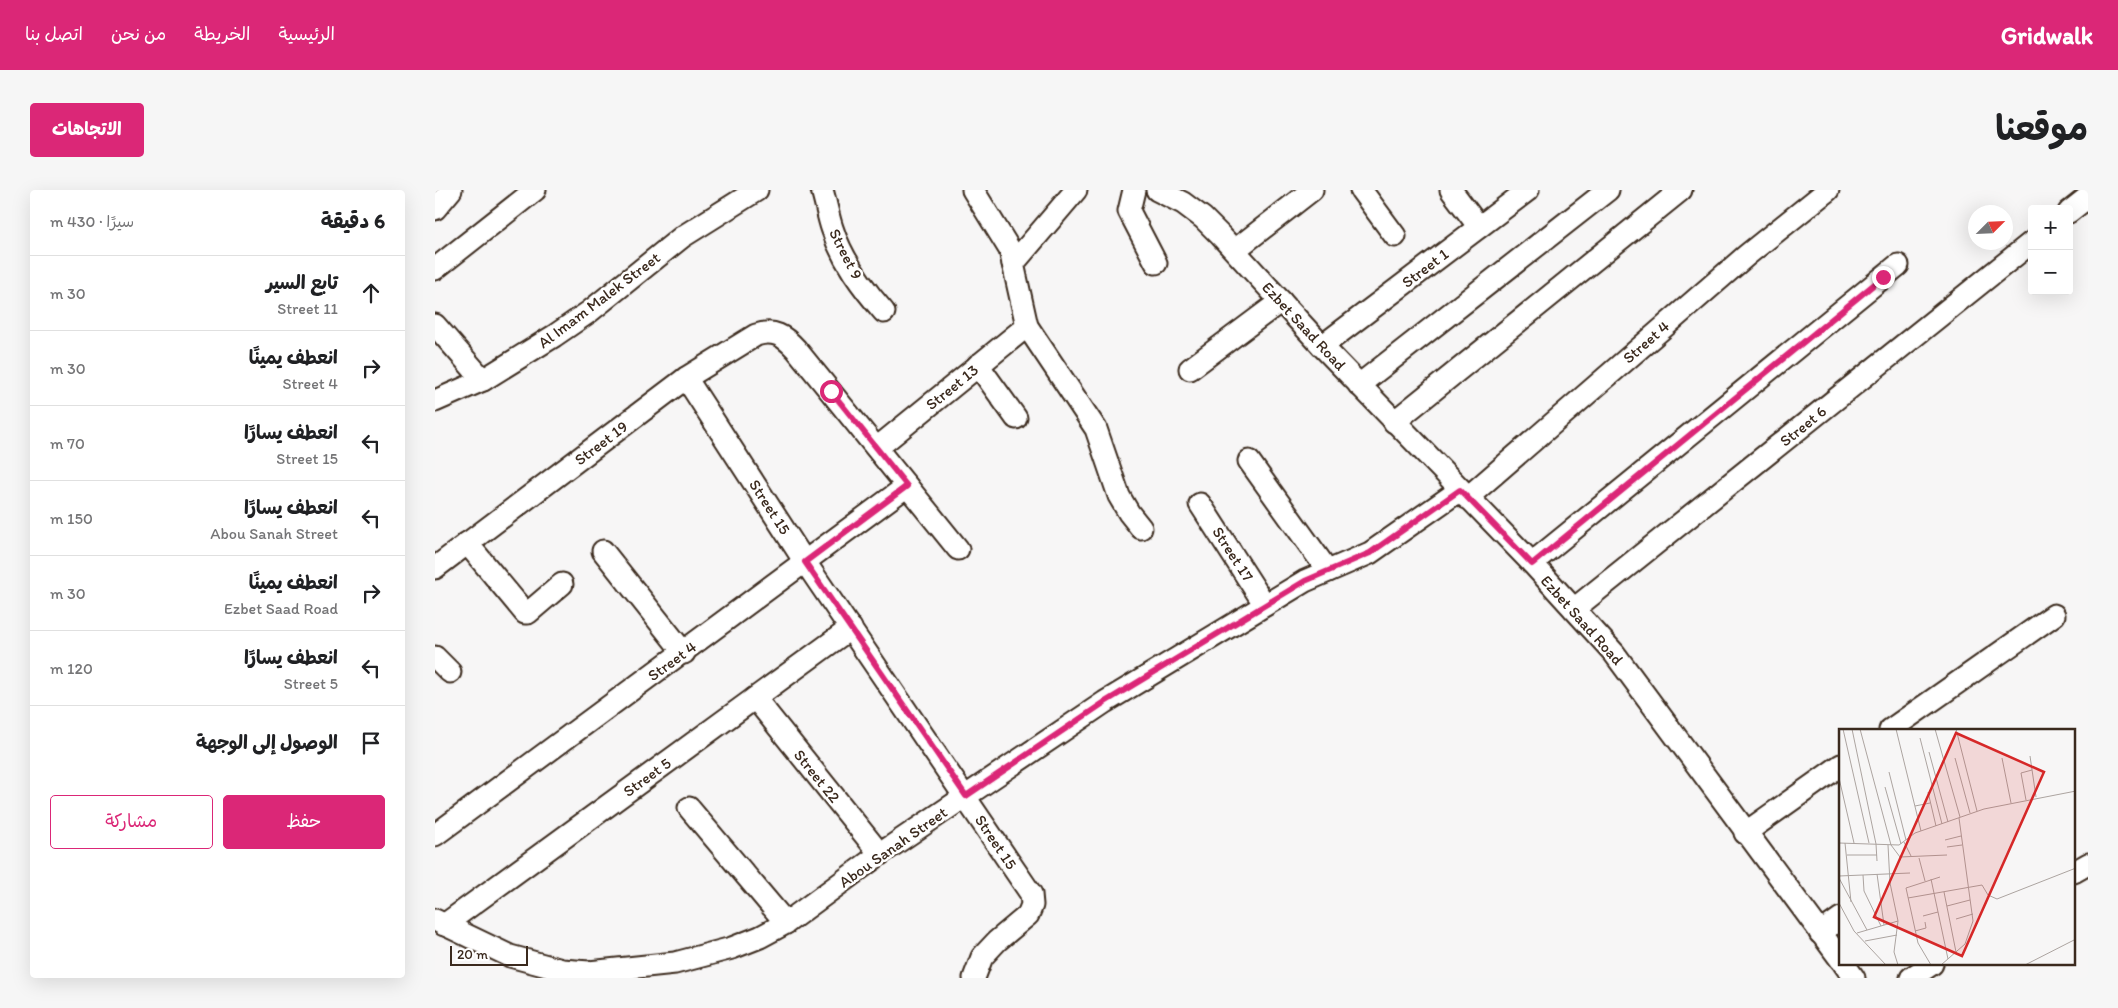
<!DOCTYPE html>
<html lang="ar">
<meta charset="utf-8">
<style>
:root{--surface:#fff;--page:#f6f6f6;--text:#202124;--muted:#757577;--line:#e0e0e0;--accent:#db2777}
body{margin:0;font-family:Itim,"Playpen Sans Arabic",sans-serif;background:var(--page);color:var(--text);direction:rtl}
.controls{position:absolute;right:15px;top:15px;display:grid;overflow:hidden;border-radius:5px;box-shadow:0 5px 20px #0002}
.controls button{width:45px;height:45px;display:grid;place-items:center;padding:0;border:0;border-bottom:1px solid var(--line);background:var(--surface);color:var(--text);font:25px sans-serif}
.compass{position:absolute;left:1533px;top:15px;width:45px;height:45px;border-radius:50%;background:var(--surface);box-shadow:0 5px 20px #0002;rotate:66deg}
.scale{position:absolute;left:15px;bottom:12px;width:78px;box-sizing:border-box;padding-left:5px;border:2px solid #3b2a1e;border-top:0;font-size:14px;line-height:18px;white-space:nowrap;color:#3b2a1e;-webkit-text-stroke:4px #fff;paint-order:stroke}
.stop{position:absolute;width:15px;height:15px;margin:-11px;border:4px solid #db2777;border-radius:50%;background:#fff}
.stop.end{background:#db2777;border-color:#fff;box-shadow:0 1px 5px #0008}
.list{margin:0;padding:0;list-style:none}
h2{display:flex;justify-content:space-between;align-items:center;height:65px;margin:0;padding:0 20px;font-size:21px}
h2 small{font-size:16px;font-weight:400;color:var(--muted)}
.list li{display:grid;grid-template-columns:32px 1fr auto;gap:15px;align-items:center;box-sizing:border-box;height:75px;padding:0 20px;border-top:1px solid var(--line)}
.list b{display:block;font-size:19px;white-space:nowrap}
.list p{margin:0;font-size:16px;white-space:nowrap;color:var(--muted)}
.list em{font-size:16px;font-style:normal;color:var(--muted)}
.actions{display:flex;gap:10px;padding:15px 20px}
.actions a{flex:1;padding:11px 0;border:1px solid var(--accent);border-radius:5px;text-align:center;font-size:18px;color:var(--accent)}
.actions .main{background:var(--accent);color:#fff}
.icon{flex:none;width:28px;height:28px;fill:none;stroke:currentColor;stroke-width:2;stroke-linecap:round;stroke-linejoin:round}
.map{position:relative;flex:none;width:1653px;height:788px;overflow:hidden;direction:ltr;border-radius:5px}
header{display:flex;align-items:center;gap:30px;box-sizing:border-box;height:70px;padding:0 25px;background:var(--accent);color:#fff}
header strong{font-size:24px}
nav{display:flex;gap:28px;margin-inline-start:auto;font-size:18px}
.intro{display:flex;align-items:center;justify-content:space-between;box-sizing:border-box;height:120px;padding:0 30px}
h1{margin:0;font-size:35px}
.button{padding:12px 22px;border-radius:5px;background:var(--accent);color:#fff;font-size:18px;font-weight:700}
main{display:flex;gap:30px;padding:0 30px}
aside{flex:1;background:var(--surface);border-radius:5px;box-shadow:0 5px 20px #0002}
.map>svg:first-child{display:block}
</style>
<header>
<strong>Gridwalk</strong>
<nav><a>الرئيسية</a><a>الخريطة</a><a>من نحن</a><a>اتصل بنا</a></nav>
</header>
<div class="intro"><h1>موقعنا</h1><a class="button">الاتجاهات</a></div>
<main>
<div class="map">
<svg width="1653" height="788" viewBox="0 0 1653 788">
<rect width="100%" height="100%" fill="#f7f6f6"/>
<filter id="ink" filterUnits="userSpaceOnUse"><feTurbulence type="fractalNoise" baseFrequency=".02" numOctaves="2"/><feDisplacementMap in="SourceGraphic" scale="10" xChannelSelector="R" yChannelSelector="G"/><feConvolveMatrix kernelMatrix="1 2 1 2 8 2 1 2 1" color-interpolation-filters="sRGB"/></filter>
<g filter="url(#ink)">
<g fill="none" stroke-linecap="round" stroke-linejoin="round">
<g stroke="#3b2a1e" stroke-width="25">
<g id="street">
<path d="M387,0C391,13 393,26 397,38C407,70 427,97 449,122"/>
<polyline points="538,0 575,60 592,136 661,239 684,306 694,323 706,338"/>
<polyline points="699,0 694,21 721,73"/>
<polyline points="722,0 748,13 768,28 786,46 887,156 1097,373 1179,463 1406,770"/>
<polyline points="926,0 960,46"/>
<polyline points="1016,0 1044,37"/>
<polyline points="0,19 16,0"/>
<polyline points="1634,22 1653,7"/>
<polyline points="800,60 877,0"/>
<polyline points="578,74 641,0"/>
<polyline points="0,79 100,0"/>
<polyline points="0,135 48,190"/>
<polyline points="887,156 1093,0"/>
<polyline points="543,175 581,228"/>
<polyline points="755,179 846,111"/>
<polyline points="251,188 370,372 596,704 597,715 593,725 562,751 547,767 539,788"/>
<polyline points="924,195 1173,0"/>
<polyline points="0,211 48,190 119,146 154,122 247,47 322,0"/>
<polyline points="959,232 1246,0"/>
<polyline points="442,258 592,136"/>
<polyline points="814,271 893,381"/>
<polyline points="1032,308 1312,65 1393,0"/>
<polyline points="765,314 830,415"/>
<polyline points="32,353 90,423 93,423 127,394"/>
<polyline points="168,361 249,463"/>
<polyline points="1097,373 1463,75"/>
<path d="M0,378L251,188L321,145C339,139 349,146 361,159L523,359"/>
<polyline points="1139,419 1597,52"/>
<polyline points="0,467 15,482"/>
<polyline points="320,508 445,664"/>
<polyline points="1455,540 1619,425"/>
<polyline points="254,618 351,733"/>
<polyline points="1310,643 1406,575"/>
<polyline points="0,645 472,296"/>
<polyline points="1639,682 1653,674"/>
<polyline points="0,730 75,766 127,780 154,782 240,773 297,758 325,747 351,733 445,664 670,512 870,391 935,363 1025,300"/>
<polyline points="9,735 416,438"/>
<polyline points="1385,743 1406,728"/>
<polyline points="1409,774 1419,788"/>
<polyline points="1476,788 1497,774"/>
</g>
</g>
<use href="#street" stroke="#fff" stroke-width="21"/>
</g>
</g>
<g fill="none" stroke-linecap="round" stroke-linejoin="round" filter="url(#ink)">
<polyline stroke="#db2777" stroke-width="6" points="396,201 472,296 370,372 531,606 670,512 870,391 935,363 1025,300 1097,374 1448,87"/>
</g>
<g text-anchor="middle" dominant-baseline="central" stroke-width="5" stroke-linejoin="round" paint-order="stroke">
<g font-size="16" fill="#3b2a1e" stroke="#fff">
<text transform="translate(411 64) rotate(63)">Street 9</text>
<text transform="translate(990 78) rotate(-37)">Street 1</text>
<text transform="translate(164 110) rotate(-37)">Al Imam Malek Street</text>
<text transform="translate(869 136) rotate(47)">Ezbet Saad Road</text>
<text transform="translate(1211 152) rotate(-41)">Street 4</text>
<text transform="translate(517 197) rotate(-39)">Street 13</text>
<text transform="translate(1368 236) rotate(-39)">Street 6</text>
<text transform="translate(166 253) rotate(-37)">Street 19</text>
<text transform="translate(335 317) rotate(57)">Street 15</text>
<text transform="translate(798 364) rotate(57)">Street 17</text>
<text transform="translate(1147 430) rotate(48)">Ezbet Saad Road</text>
<text transform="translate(237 471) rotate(-36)">Street 4</text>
<text transform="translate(382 586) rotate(51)">Street 22</text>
<text transform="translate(212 587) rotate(-36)">Street 5</text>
<text transform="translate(561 652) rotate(56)">Street 15</text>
<text transform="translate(458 657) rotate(-35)">Abou Sanah Street</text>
</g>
</g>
<g transform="translate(1404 539)">
<rect width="236" height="236" fill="#f7f6f6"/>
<path fill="none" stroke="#aca4a0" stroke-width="1" d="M4,0L30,114M13,0L37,115M21,0L52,116L61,128L108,126M57,0L82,102M96,0L121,88M117,0L138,82M81,9L103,95M90,23L109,93M191,27L197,68M116,29L131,84M163,29L172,74M50,43L67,111M0,49L15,114M46,58L62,115M89,63L97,97M187,71L182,44L193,41M76,77L91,74M106,111L122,107M65,113L72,127M0,114L60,116L76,104L145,80L237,62M6,114L12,173M37,115L38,132M49,116L51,154L59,192L55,223L59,236M108,118L123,116M8,126H38M80,129L86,152M38,145L45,196M24,146L25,162L42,197M0,147L71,144M0,149L28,201M92,150L109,230M105,163L117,223M69,169L143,156L149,166L158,170L237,139M0,174L15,202L47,236M108,177L131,171M84,187L99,183M117,190L134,185M76,202L87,199L86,193M18,204L59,192M26,212L58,206M92,236L79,214L67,159L101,148M102,236L126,215L134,192L120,89M186,236L237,210"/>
<path fill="#d62828" fill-opacity="0.15" stroke="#d62828" stroke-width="2.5" d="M117,4L205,43L123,227L35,188Z"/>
<rect width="236" height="236" fill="none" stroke="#3b2a1e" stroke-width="2.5"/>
</g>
</svg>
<div class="controls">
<button>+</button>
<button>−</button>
</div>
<svg class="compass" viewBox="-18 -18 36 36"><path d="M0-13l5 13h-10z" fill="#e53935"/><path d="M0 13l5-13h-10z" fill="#757577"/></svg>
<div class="scale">20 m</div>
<div class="stop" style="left:396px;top:201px"></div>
<div class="stop end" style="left:1448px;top:87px"></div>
</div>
<aside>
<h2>6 دقيقة<small>سيرًا · 430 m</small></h2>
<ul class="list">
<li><svg class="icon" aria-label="ahead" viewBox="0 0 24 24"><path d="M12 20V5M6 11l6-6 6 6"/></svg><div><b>تابع السير</b><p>Street 11</p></div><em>30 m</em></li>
<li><svg class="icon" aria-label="right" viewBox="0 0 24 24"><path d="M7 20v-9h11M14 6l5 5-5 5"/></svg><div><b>انعطف يمينًا</b><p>Street 4</p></div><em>30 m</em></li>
<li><svg class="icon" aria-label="left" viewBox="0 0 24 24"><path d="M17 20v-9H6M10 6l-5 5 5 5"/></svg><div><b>انعطف يسارًا</b><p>Street 15</p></div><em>70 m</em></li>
<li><svg class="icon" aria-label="left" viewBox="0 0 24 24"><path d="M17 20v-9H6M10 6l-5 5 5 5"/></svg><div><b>انعطف يسارًا</b><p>Abou Sanah Street</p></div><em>150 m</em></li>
<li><svg class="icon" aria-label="right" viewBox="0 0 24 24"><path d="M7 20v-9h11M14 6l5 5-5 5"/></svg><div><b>انعطف يمينًا</b><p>Ezbet Saad Road</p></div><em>30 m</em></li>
<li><svg class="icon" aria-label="left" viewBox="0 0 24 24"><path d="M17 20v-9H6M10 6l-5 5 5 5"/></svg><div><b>انعطف يسارًا</b><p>Street 5</p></div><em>120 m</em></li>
<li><svg class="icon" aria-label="arrive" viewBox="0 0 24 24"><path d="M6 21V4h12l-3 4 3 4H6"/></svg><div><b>الوصول إلى الوجهة</b></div></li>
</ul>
<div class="actions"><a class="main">حفظ</a><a>مشاركة</a></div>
</aside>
</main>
